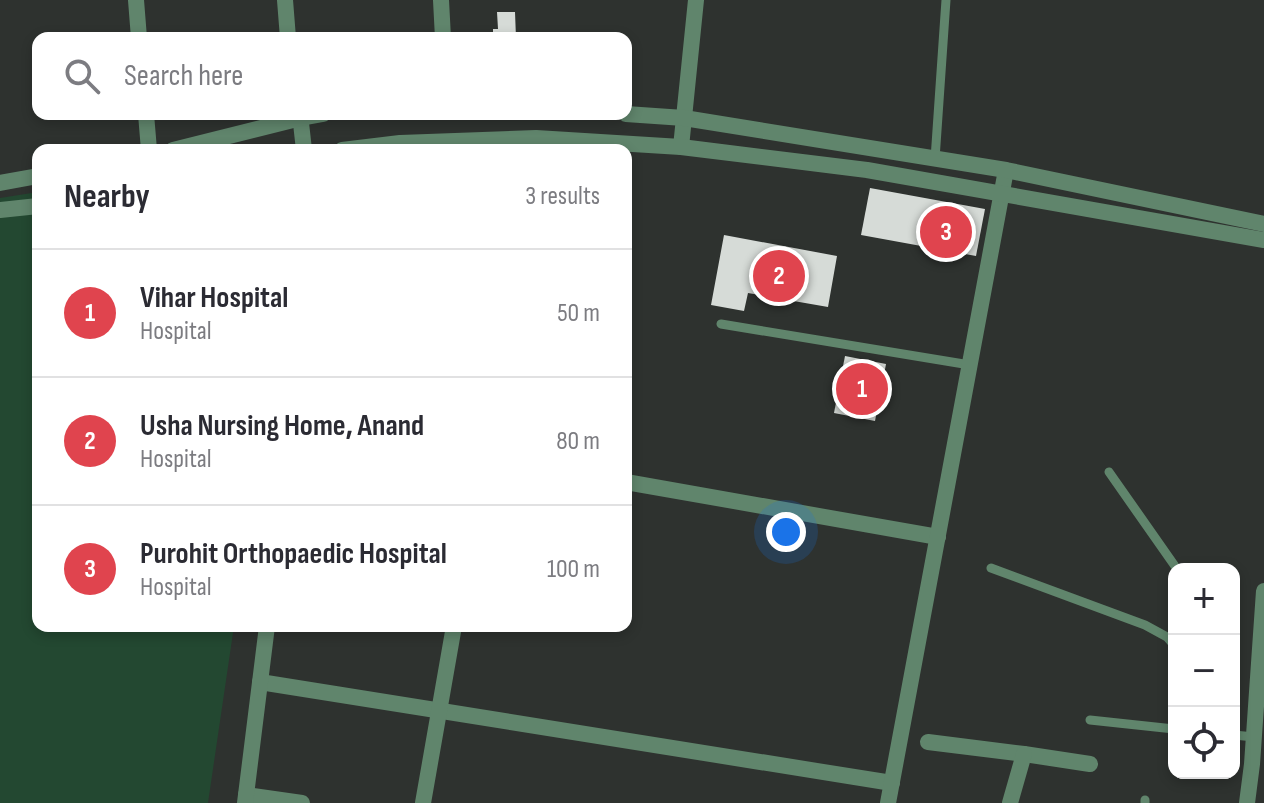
<!DOCTYPE html>
<meta charset="utf-8">
<style>
:root{--surface:#fff;--page:#f2f2f3;--text:#2b2b33;--muted:#7c7c81;--line:#e1e1e2;--accent:#855d6b}
body{margin:0;font-family:"Sofia Sans Condensed",sans-serif;background:var(--page);color:var(--text)}
.controls{position:absolute;right:24px;bottom:24px;display:grid;overflow:hidden;border-radius:16px;box-shadow:0 4px 12px #0003}
.controls button{width:72px;height:72px;display:grid;place-items:center;padding:0;border:0;border-bottom:2px solid var(--line);background:var(--surface);color:var(--text);font:40px sans-serif}
.you{position:absolute;left:786px;top:532px;width:28px;height:28px;margin:-20px;border:6px solid #fff;border-radius:50%;background:#1a73e8;box-shadow:0 0 0 12px #1a73e833}
.badge{display:grid;place-items:center;width:52px;height:52px;border-radius:50%;background:var(--accent);color:#fff;font-size:26px;font-weight:700}
.pin{position:absolute;translate:-50% -50%;border:4px solid #fff;box-shadow:0 2px 8px #0006}
.list{margin:0;padding:0;list-style:none}
h2{display:flex;justify-content:space-between;align-items:center;height:104px;margin:0;padding:0 32px;font-size:34px}
h2 small{font-size:26px;font-weight:400;color:var(--muted)}
.list li{display:grid;grid-template-columns:52px 1fr auto;gap:24px;align-items:center;box-sizing:border-box;height:128px;padding:0 32px;border-top:2px solid var(--line)}
.list b{display:block;font-size:30px;white-space:nowrap}
.list p{margin:0;font-size:26px;white-space:nowrap;color:var(--muted)}
.list em{font-size:26px;font-style:normal;color:var(--muted)}
.icon{flex:none;width:44px;height:44px;fill:none;stroke:currentColor;stroke-width:2;stroke-linecap:round;stroke-linejoin:round}
.map{position:relative;flex:none;width:1264px;height:803px;overflow:hidden}
.search{position:absolute;background:var(--surface);box-shadow:0 4px 12px #0003;left:32px;top:32px;width:600px;height:88px;display:flex;align-items:center;gap:20px;box-sizing:border-box;padding:0 28px;border-radius:16px;color:var(--muted);font-size:30px}
.panel{position:absolute;background:var(--surface);box-shadow:0 4px 12px #0003;left:32px;top:144px;width:600px;height:488px;border-radius:16px}
.map>svg:first-child{display:block}
</style>
<div class="map">
<svg width="1264" height="803" viewBox="0 0 1264 803">
<rect width="100%" height="100%" fill="#2e322f"/>
<polygon fill="#234831" points="38,192 38,626 234,626 208,803 0,803 0,198"/>
<g fill="#d6dbd7">
<polygon points="497,12 515,12 516,38 493,38 493,29 498,29"/>
<polygon points="870,188 985,209 976,256 861,235"/>
<polygon points="724,235 837,256 828,307 748,293 744,311 711,305"/>
<polygon points="845,356 886,364 875,421 834,413"/>
</g>
<g fill="none" stroke-linecap="round" stroke-linejoin="round">
<g stroke="#60856c" stroke-width="9">
<polyline points="935,159 946,0"/>
<polyline points="721,324 970,365"/>
<polyline points="1109,472 1177,569"/>
<polyline points="991,568 1145,625 1167,637 1174,645"/>
<polyline points="1090,720 1174,729"/>
<polyline points="1234,735 1254,737"/>
<polyline points="1145,803 1145,800"/>
</g>
<g stroke="#60856c" stroke-width="16">
<polyline points="136,0 139,38"/>
<polyline points="285,0 288,38"/>
<polyline points="441,0 443,38"/>
<polyline points="146,114 149,150"/>
<polyline points="300,114 304,150"/>
<polyline points="681,147 696,0"/>
<polyline points="626,482 938,537"/>
<polyline points="260,682 892,783"/>
<polyline points="928,742 1024,754 1090,764"/>
<polyline points="246,795 302,803"/>
<polyline points="423,803 454,626"/>
<polyline points="888,803 1006,170"/>
<polyline points="1010,803 1024,754"/>
</g>
<g stroke="#60856c" stroke-width="16">
<polyline points="626,114 684,118 1006,170 1264,224"/>
<polyline points="173,150 301,118 323,114"/>
<polyline points="342,150 400,143 536,138 681,147 867,170 1264,240"/>
<polyline points="0,183 38,176"/>
<polyline points="0,210 38,206"/>
<polyline points="245,803 267,626"/>
<polyline points="1247,803 1252,764 1264,591"/>
</g>
</g>
</svg>
<div class="controls">
<button>+</button>
<button>−</button>
<button><svg class="icon" aria-label="locate" viewBox="0 0 24 24"><circle cx="12" cy="12" r="6"/><path d="M12 2v4M12 18v4M2 12h4M18 12h4"/></svg></button>
</div>
<div class="you"></div>
<div class="pin badge" style="left:862px;top:389px;background:#e0444e">1</div>
<div class="pin badge" style="left:779px;top:276px;background:#e0444e">2</div>
<div class="pin badge" style="left:946px;top:232px;background:#e0444e">3</div>
<div class="search"><svg class="icon" aria-label="search" viewBox="0 0 24 24"><circle cx="10" cy="10" r="6"/><path d="M15 15l6 6"/></svg>Search here</div>
<section class="panel">
<h2>Nearby<small>3 results</small></h2>
<ul class="list">
<li><span class="badge" style="background:#e0444e">1</span><div><b>Vihar Hospital</b><p>Hospital</p></div><em>50 m</em></li>
<li><span class="badge" style="background:#e0444e">2</span><div><b>Usha Nursing Home, Anand</b><p>Hospital</p></div><em>80 m</em></li>
<li><span class="badge" style="background:#e0444e">3</span><div><b>Purohit Orthopaedic Hospital</b><p>Hospital</p></div><em>100 m</em></li>
</ul>
</section>
</div>
